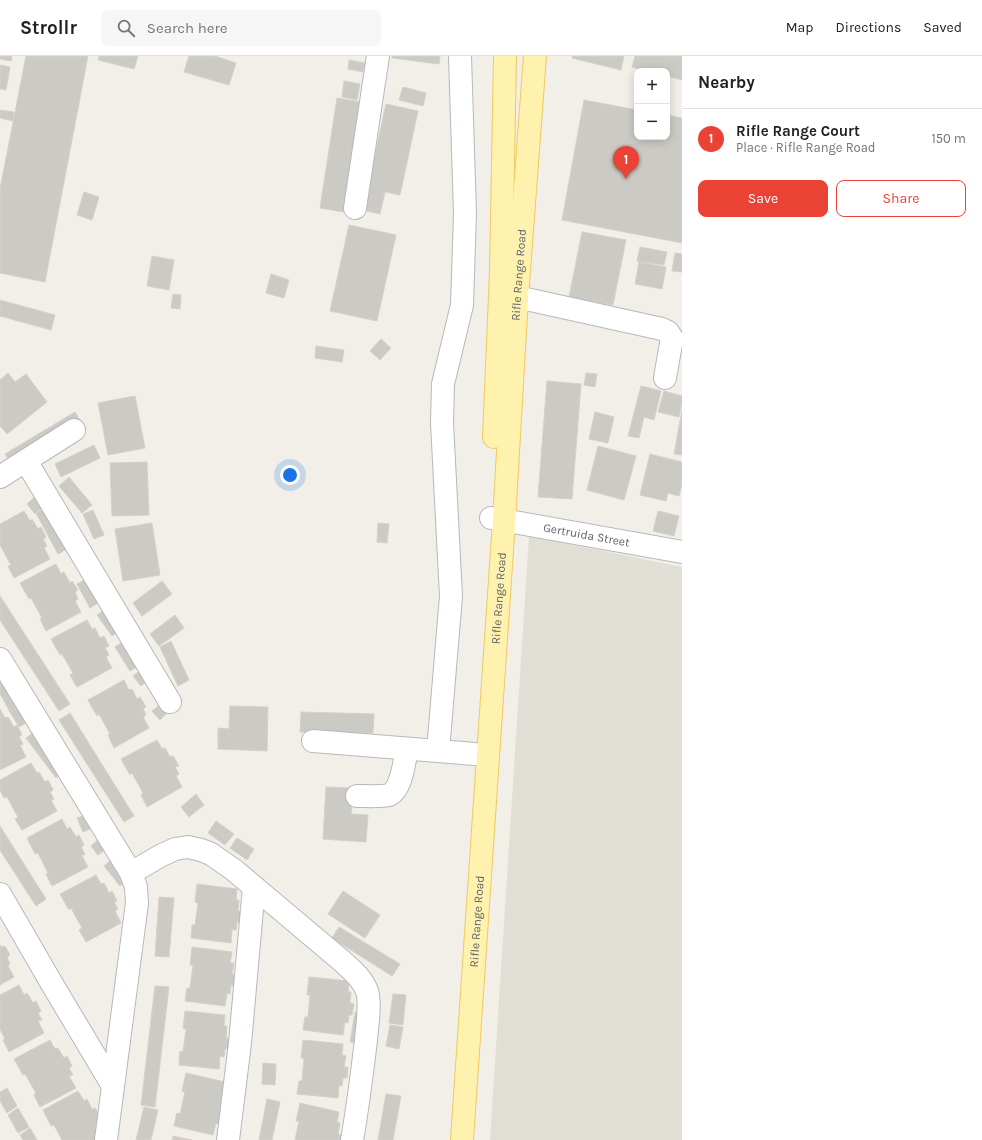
<!DOCTYPE html>
<meta charset="utf-8">
<style>
:root{--surface:#fff;--page:#f6f6f6;--text:#202124;--muted:#757577;--line:#e0e0e0;--accent:#ea4335}
body{margin:0;font-family:Karla,sans-serif;background:var(--page);color:var(--text)}
.controls{position:absolute;right:12px;top:12px;display:grid;overflow:hidden;border-radius:8px;box-shadow:0 2px 10px #0003}
.controls button{width:36px;height:36px;display:grid;place-items:center;padding:0;border:0;border-bottom:1px solid var(--line);background:var(--surface);color:var(--text);font:20px sans-serif}
.you{position:absolute;left:290px;top:419px;width:14px;height:14px;margin:-10px;border:3px solid #fff;border-radius:50%;background:#1a73e8;box-shadow:0 0 0 6px #1a73e833}
.badge{display:grid;place-items:center;width:26px;height:26px;border-radius:50%;background:var(--accent);color:#fff;font-size:13px;font-weight:700}
.pin{position:absolute;translate:-50% -33px;filter:drop-shadow(0 1px 2px #0008)}
.pin::after{content:'';position:absolute;top:21px;width:14px;height:12px;background:inherit;clip-path:polygon(0 0,100% 0,50% 100%)}
.list{margin:0;padding:0;list-style:none}
h2{display:flex;justify-content:space-between;align-items:center;height:52px;margin:0;padding:0 16px;font-size:17px}
h2 small{font-size:13px;font-weight:400;color:var(--muted)}
.list li{display:grid;grid-template-columns:26px 1fr auto;gap:12px;align-items:center;box-sizing:border-box;height:60px;padding:0 16px;border-top:1px solid var(--line)}
.list b{display:block;font-size:15px;white-space:nowrap}
.list p{margin:0;font-size:13px;white-space:nowrap;color:var(--muted)}
.list em{font-size:13px;font-style:normal;color:var(--muted)}
.actions{display:flex;gap:8px;padding:12px 16px}
.actions a{flex:1;padding:9px 0;border:1px solid var(--accent);border-radius:8px;text-align:center;font-size:14px;color:var(--accent)}
.actions .main{background:var(--accent);color:#fff}
.icon{flex:none;width:22px;height:22px;fill:none;stroke:currentColor;stroke-width:2;stroke-linecap:round;stroke-linejoin:round}
.map{position:relative;flex:none;width:682px;height:1084px;overflow:hidden}
header{display:flex;align-items:center;gap:24px;box-sizing:border-box;height:56px;padding:0 20px;background:var(--surface);border-bottom:1px solid var(--line)}
header strong{font-size:19px}
nav{display:flex;gap:22px;margin-inline-start:auto;font-size:14px}
.search{width:280px;height:36px;background:var(--page);display:flex;align-items:center;gap:10px;box-sizing:border-box;padding:0 14px;border-radius:8px;color:var(--muted);font-size:15px}
main{display:flex}
aside{flex:1;background:var(--surface)}
.map>svg:first-child{display:block}
</style>
<header>
<strong>Strollr</strong>
<div class="search"><svg class="icon" aria-label="search" viewBox="0 0 24 24"><circle cx="10" cy="10" r="6"/><path d="M15 15l6 6"/></svg>Search here</div>
<nav><a>Map</a><a>Directions</a><a>Saved</a></nav>
</header>
<main>
<div class="map">
<svg width="682" height="1084" viewBox="0 0 682 1084">
<rect width="100%" height="100%" fill="#f1efe8"/>
<polygon fill="#e1ded6" points="529,480 682,511 682,1084 490,1084"/>
<g fill="#cccac5" stroke="#d6d1c6">
<polygon points="0,0 12,0 11,5 0,3"/>
<polygon points="26,0 88,0 45,226 0,217 0,133"/>
<polygon points="99,0 138,0 134,13 98,4"/>
<polygon points="189,0 215,0 236,7 229,29 184,16"/>
<polygon points="392,0 440,0 439,8 392,2"/>
<polygon points="572,0 624,0 621,14 572,2"/>
<polygon points="635,0 682,0 682,24 667,20 667,15 648,15 632,11"/>
<polygon points="349,4 365,7 363,16 348,13"/>
<polygon points="0,9 10,11 6,34 0,33"/>
<polygon points="344,25 360,28 357,44 342,41"/>
<polygon points="403,31 426,37 423,50 399,44"/>
<polygon points="337,42 361,46 344,156 320,152"/>
<polygon points="584,44 637,54 637,81 667,81 667,59 682,62 682,187 562,164"/>
<polygon points="386,48 418,55 400,139 385,136 380,158 363,154"/>
<polygon points="0,54 14,56 13,65 0,62"/>
<polygon points="84,136 99,141 92,164 77,159"/>
<polygon points="349,169 396,179 377,265 330,255"/>
<polygon points="582,176 626,184 613,249 569,241"/>
<polygon points="640,191 667,196 664,209 637,205"/>
<polygon points="675,197 682,198 682,216 672,215"/>
<polygon points="152,200 174,204 169,234 147,230"/>
<polygon points="639,206 666,211 662,233 635,228"/>
<polygon points="271,218 289,224 284,242 266,237"/>
<polygon points="173,238 181,239 180,253 171,252"/>
<polygon points="0,244 55,259 51,274 0,260"/>
<polygon points="381,283 391,292 380,304 370,295"/>
<polygon points="316,290 344,294 342,306 315,302"/>
<polygon points="8,317 15,326 26,318 47,346 7,378 0,370 0,324"/>
<polygon points="586,317 597,318 595,331 584,329"/>
<polygon points="547,325 581,328 572,443 538,441"/>
<polygon points="641,330 661,335 654,364 644,361 639,382 628,380"/>
<polygon points="664,335 682,340 682,347 679,361 658,356"/>
<polygon points="135,340 145,392 108,399 98,347"/>
<polygon points="682,354 682,399 674,398"/>
<polygon points="75,356 83,369 13,410 5,398"/>
<polygon points="595,356 614,361 608,387 589,383"/>
<polygon points="94,389 100,402 61,421 55,408"/>
<polygon points="598,390 636,400 624,444 587,434"/>
<polygon points="650,398 682,406 682,428 679,440 668,437 666,445 640,439"/>
<polygon points="147,406 149,459 112,460 110,407"/>
<polygon points="69,421 92,449 82,457 59,430"/>
<polygon points="37,439 45,449 35,458 27,448"/>
<polygon points="48,451 57,468 45,474 36,457"/>
<polygon points="93,454 104,479 94,483 83,458"/>
<polygon points="24,455 30,465 32,463 38,473 41,471 46,481 43,483 47,490 44,492 50,503 14,522 8,510 11,509 0,489 0,468"/>
<polygon points="658,455 679,460 674,480 653,475"/>
<polygon points="152,467 160,519 123,525 115,473"/>
<polygon points="378,467 389,468 387,487 377,486"/>
<polygon points="57,468 70,491 58,498 45,474"/>
<polygon points="56,508 61,518 64,516 70,527 72,525 78,534 75,536 78,543 75,545 81,556 46,575 40,563 42,562 31,542 29,543 20,527"/>
<polygon points="88,522 101,545 90,552 77,528"/>
<polygon points="162,525 172,538 142,560 133,547"/>
<polygon points="0,540 70,648 59,655 0,564"/>
<polygon points="106,553 121,574 112,580 97,559"/>
<polygon points="175,559 184,572 159,590 150,578"/>
<polygon points="87,564 92,573 95,572 100,582 104,580 109,590 105,592 109,599 106,601 112,612 77,631 70,619 73,617 62,598 60,599 51,583"/>
<polygon points="126,584 141,609 130,615 115,591"/>
<polygon points="171,585 189,624 178,630 160,591"/>
<polygon points="142,613 150,623 141,630 133,620"/>
<polygon points="0,621 16,635 3,643 0,638"/>
<polygon points="124,624 129,634 132,633 137,643 140,641 146,651 143,652 146,659 143,661 149,672 114,692 108,679 110,678 99,658 97,660 88,644"/>
<polygon points="16,635 23,648 10,656 3,643"/>
<polygon points="23,648 32,664 19,671 10,656"/>
<polygon points="161,648 168,656 160,664 152,655"/>
<polygon points="230,650 268,651 267,695 218,693 218,672 229,673"/>
<polygon points="0,653 5,662 8,661 14,671 17,669 22,679 19,681 23,688 20,689 26,701 0,714"/>
<polygon points="301,656 374,658 373,677 300,676"/>
<polygon points="70,657 134,760 124,766 59,664"/>
<polygon points="37,674 66,713 56,722 26,682"/>
<polygon points="157,684 162,693 165,692 170,701 173,700 179,710 175,711 179,718 176,720 182,731 147,751 141,739 143,737 132,717 130,719 121,703"/>
<polygon points="31,707 37,717 39,716 45,726 48,724 53,734 50,736 54,743 51,744 57,755 22,774 15,763 18,761 7,741 4,742 0,734 0,724"/>
<polygon points="326,731 353,732 351,758 368,759 366,786 323,783"/>
<polygon points="196,738 204,749 189,761 181,751"/>
<polygon points="90,757 95,771 83,776 77,762"/>
<polygon points="62,763 67,773 70,771 76,781 79,779 84,789 81,791 85,798 82,800 88,811 52,830 46,818 48,817 38,797 35,798 27,782"/>
<polygon points="216,765 234,778 225,789 208,777"/>
<polygon points="0,770 46,843 36,850 0,794"/>
<polygon points="102,780 110,790 98,799 91,790"/>
<polygon points="237,782 254,793 247,804 230,792"/>
<polygon points="113,802 129,822 120,830 104,810"/>
<polygon points="96,819 101,828 104,827 109,837 112,835 117,845 114,846 118,853 115,855 121,867 86,886 79,874 82,872 71,852 69,854 60,838"/>
<polygon points="197,828 237,833 236,844 239,844 238,855 241,856 240,867 237,866 236,874 232,874 231,887 191,882 192,869 195,869 198,847 195,846"/>
<polygon points="343,835 380,859 365,882 328,858"/>
<polygon points="159,841 174,842 169,901 155,900"/>
<polygon points="339,871 400,908 392,920 332,882"/>
<polygon points="0,889 2,891 5,890 10,899 7,901 10,908 8,910 14,921 0,929"/>
<polygon points="192,891 232,896 230,907 234,907 232,918 236,919 235,930 231,929 230,938 227,937 225,950 185,945 187,932 190,932 193,909 190,909"/>
<polygon points="309,921 349,925 348,936 351,936 350,947 354,948 352,959 349,959 348,967 345,966 343,979 303,974 305,961 308,961 310,939 307,939"/>
<polygon points="19,929 24,939 27,937 33,947 36,945 41,955 38,957 42,964 38,965 44,977 9,996 3,984 5,983 0,973 0,939"/>
<polygon points="155,930 169,931 155,1051 141,1049"/>
<polygon points="393,938 406,939 403,969 389,967"/>
<polygon points="185,955 225,959 224,970 227,970 226,982 230,982 228,993 225,993 224,1001 220,1000 219,1013 179,1009 180,995 183,996 186,973 183,972"/>
<polygon points="355,956 366,958 361,988 350,986"/>
<polygon points="390,969 403,971 399,993 386,990"/>
<polygon points="50,984 55,993 58,992 64,1002 67,1000 72,1010 69,1012 73,1019 69,1020 76,1032 40,1051 34,1039 36,1037 25,1018 23,1019 14,1003"/>
<polygon points="303,984 343,988 342,999 346,1000 344,1011 348,1011 347,1022 343,1022 342,1030 339,1029 338,1042 297,1038 299,1025 302,1025 304,1002 301,1002"/>
<polygon points="263,1007 276,1008 275,1029 262,1028"/>
<polygon points="186,1017 225,1026 223,1037 226,1037 219,1068 216,1067 213,1079 174,1070 177,1057 180,1058 185,1036 182,1035"/>
<polygon points="7,1032 17,1050 7,1057 0,1045 0,1036"/>
<polygon points="78,1035 84,1045 87,1043 92,1053 95,1052 101,1061 97,1063 101,1070 102,1084 62,1084 54,1069 51,1070 43,1054"/>
<polygon points="386,1038 401,1040 393,1084 378,1084"/>
<polygon points="267,1043 280,1046 272,1084 259,1084"/>
<polygon points="300,1047 339,1056 337,1066 340,1067 338,1078 341,1079 340,1084 295,1084 299,1065 296,1065"/>
<polygon points="144,1051 158,1054 151,1084 136,1084"/>
<polygon points="18,1052 29,1071 18,1077 8,1059"/>
<polygon points="30,1072 37,1084 23,1084 20,1079"/>
<polygon points="173,1080 192,1084 172,1084"/>
</g>
<g fill="none" stroke-linecap="round" stroke-linejoin="round">
<g stroke="#b5b8bc" stroke-width="24">
<g id="minor">
<polyline points="355,152 378,0"/>
<polyline points="517,241 662,273 668,276 672,282 665,322"/>
<polyline points="26,405 170,646"/>
<polyline points="0,421 74,374"/>
<path id="s1" d="M491,462L682,496"/>
<polyline points="0,603 131,817 136,831 137,847 106,1084"/>
<polyline points="313,685 475,698"/>
<polyline points="438,695 451,540 442,367 443,328 462,249 465,158 460,0"/>
<path d="M357,740C364,740 382,741 389,739C402,733 404,706 407,693"/>
<path d="M131,817L160,800L175,793L188,791L201,794L211,798L234,814L342,905C351,913 363,923 367,935C371,949 367,970 366,984C362,1017 358,1051 352,1084"/>
<polyline points="0,838 52,928 113,1030"/>
<polyline points="228,1084 240,987 254,831"/>
</g>
</g>
<g stroke="#f2c960" stroke-width="24">
<g id="major">
<polyline points="494,381 501,216 505,0"/>
<path id="s2" d="M462,1084L504,465L517,241L535,0"/>
</g>
</g>
<use href="#minor" stroke="#fff" stroke-width="22"/>
<use href="#major" stroke="#fff2af" stroke-width="22"/>
</g>
<g text-anchor="middle" dominant-baseline="central" stroke-width="3" stroke-linejoin="round" paint-order="stroke">
<g font-size="12" fill="#5f6368" stroke="#fff">
<text stroke="none"><textPath href="#s2" startOffset="867">Rifle Range Road</textPath></text>
<text stroke="none"><textPath href="#s1" startOffset="97">Gertruida Street</textPath></text>
<text stroke="none"><textPath href="#s2" startOffset="543">Rifle Range Road</textPath></text>
<text stroke="none"><textPath href="#s2" startOffset="219">Rifle Range Road</textPath></text>
</g>
</g>
</svg>
<div class="controls">
<button>+</button>
<button>−</button>
</div>
<div class="you"></div>
<div class="pin badge" style="left:626px;top:123px">1</div>
</div>
<aside>
<h2>Nearby<small></small></h2>
<ul class="list">
<li><span class="badge">1</span><div><b>Rifle Range Court</b><p>Place · Rifle Range Road</p></div><em>150 m</em></li>
</ul>
<div class="actions"><a class="main">Save</a><a>Share</a></div>
</aside>
</main>
